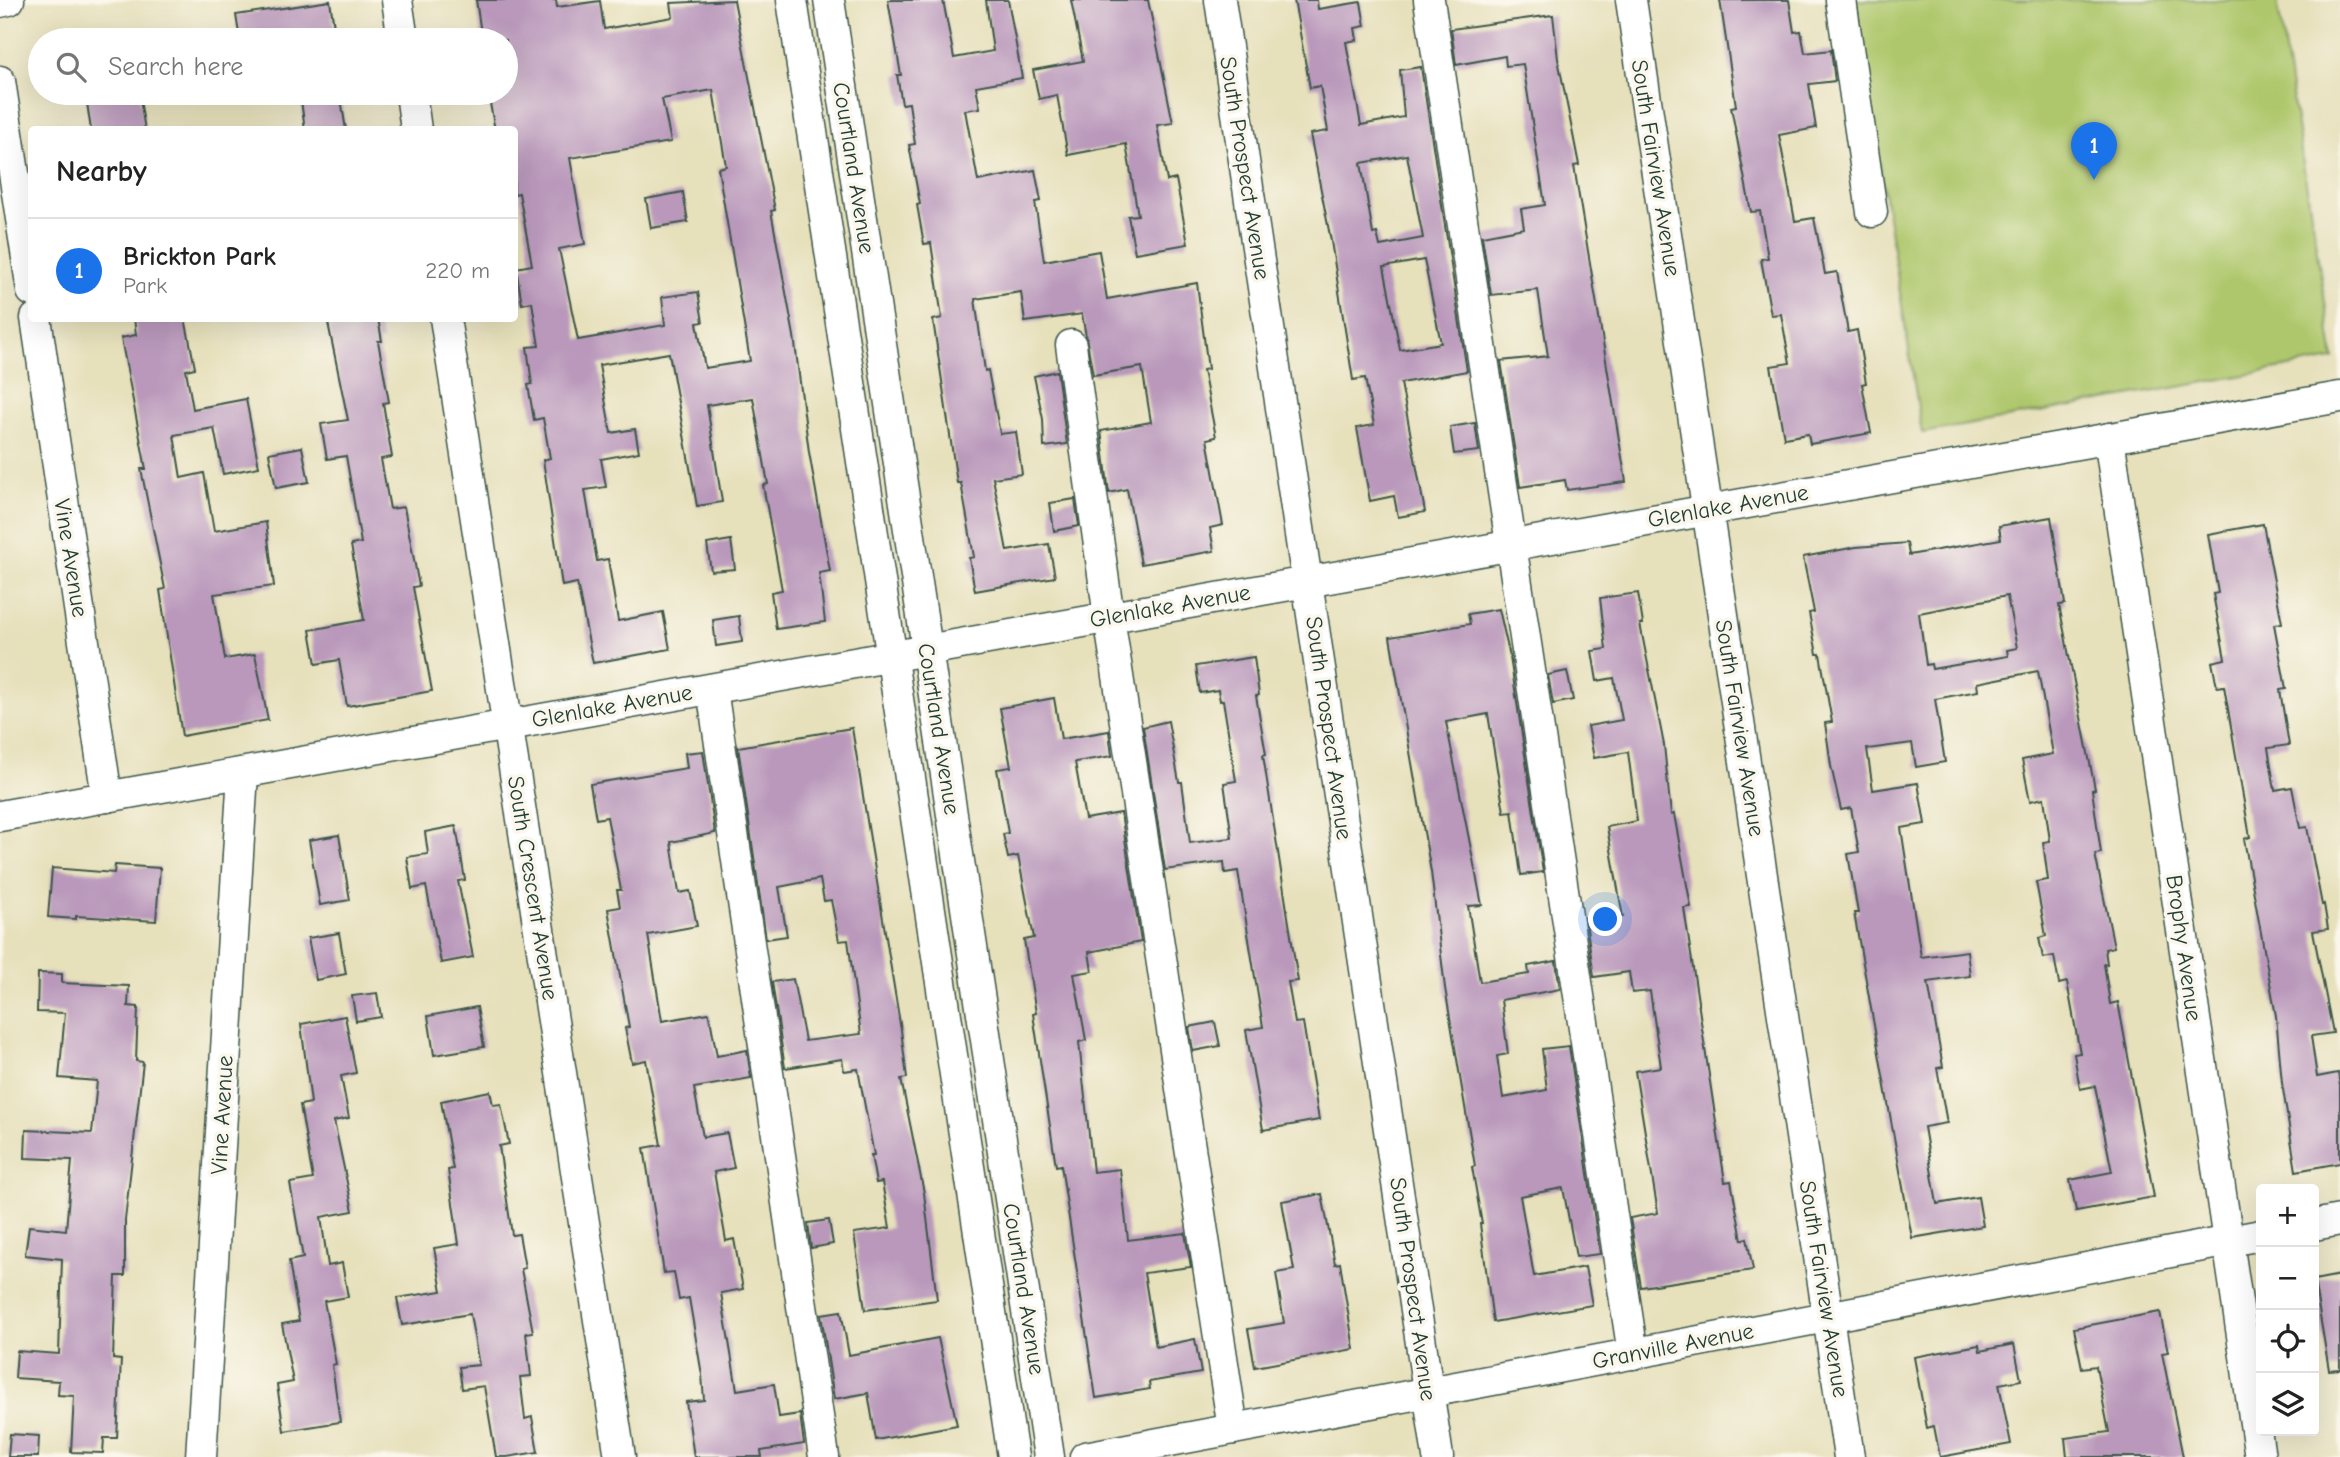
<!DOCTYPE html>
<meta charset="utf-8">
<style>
:root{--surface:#fff;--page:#f2f2f2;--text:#222;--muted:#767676;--line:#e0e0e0;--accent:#1a73e8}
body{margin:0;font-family:"Comic Neue",sans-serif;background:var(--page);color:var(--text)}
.controls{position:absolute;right:21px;bottom:21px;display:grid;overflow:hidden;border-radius:7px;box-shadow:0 7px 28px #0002}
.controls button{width:63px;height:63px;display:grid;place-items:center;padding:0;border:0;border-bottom:2px solid var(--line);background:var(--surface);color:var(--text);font:35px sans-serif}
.you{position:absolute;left:1606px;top:920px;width:24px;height:24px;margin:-18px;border:5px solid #fff;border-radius:50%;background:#1a73e8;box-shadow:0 0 0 10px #1a73e833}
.badge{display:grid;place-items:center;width:46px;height:46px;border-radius:50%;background:var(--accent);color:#fff;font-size:23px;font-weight:700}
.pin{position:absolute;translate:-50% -58px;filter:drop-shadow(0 2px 4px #0008)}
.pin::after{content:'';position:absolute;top:37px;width:24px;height:21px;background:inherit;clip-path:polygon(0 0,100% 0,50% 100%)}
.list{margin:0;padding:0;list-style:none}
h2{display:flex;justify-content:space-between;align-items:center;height:91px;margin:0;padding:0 28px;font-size:30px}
h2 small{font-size:23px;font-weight:400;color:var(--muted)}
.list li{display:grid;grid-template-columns:46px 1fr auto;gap:21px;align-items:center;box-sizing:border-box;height:105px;padding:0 28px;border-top:2px solid var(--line)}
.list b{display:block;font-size:26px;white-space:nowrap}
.list p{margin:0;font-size:23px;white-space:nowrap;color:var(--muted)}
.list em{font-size:23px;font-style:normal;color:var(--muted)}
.icon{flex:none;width:38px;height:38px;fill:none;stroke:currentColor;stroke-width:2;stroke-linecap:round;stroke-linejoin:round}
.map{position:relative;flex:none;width:2340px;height:1457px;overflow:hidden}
.search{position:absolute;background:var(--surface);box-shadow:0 7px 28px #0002;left:28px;top:28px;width:490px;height:77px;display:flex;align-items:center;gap:18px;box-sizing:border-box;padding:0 24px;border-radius:38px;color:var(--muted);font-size:26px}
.panel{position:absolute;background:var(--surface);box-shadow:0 7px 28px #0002;left:28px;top:126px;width:490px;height:196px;border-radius:7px}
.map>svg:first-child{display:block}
</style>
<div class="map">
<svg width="2340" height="1457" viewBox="0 0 2340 1457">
<rect width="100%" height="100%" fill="#fbf7ec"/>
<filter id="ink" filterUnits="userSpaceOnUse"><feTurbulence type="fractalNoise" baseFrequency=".0143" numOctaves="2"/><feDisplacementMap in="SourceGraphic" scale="14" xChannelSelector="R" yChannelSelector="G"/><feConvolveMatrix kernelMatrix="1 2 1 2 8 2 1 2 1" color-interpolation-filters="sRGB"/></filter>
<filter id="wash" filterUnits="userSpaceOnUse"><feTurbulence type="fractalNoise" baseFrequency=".00686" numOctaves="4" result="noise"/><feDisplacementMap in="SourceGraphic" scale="28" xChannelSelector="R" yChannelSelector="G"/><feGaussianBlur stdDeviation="1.57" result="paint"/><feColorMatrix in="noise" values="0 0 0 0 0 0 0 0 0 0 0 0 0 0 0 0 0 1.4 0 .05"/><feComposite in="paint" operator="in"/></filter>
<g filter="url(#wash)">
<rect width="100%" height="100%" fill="#e6e0bb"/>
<polygon fill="#afc76c" stroke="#678250" stroke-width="2" points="1854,0 2277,0 2334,359 1922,433"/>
<g id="blocks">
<g fill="#b998bb" fill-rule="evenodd">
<path d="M476,0H556L557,7L600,1L604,29L673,17L671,3L734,0L775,210L771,211L794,336L809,452L830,571L819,573L825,622L776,629L771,592L782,590L763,485L768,484L753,398L707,405L722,502L697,506L669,353L599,365L611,433L635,429L639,452L601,459L606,487L585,490L597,561L608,559L618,621L663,612L670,649L593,663L577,583L562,586L543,460L550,458L543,418L534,420L528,385L532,384L527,347L539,346L532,302L522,304L516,268L532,265L519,193L514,194V130H495L489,98L506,95V40H482ZM713,90L726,166L718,168L750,361L705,368L697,323L703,322L698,292L662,297L665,325L578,340L559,249L585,244L570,158L671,142L662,99Z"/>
<polygon points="888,0 943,0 954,58 993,51 986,0 1008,0 1022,78 976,86 980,108 965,110 978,181 1035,170 1041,201 1035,202 1044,261 1099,251 1107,299 1197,283 1208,369 1203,370 1216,437 1207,439 1223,525 1210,528 1214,551 1141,564 1127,489 1109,493 1101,431 1151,422 1142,367 1093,375 1082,314 1025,322 1021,292 975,299 985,371 988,370 1000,434 1016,432 1022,474 993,478 1007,551 1049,544 1055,577 975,591 969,558 974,557 961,483 957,483 933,320 942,318 931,243 924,244 917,205 920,204 909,145 915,144 909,103 902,104 897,75 901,75"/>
<polygon points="1071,0 1148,0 1173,123 1157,125 1167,181 1176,179 1188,244 1135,253 1128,216 1138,215 1126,144 1068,155 1057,95 1039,99 1033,70 1083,61"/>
<path d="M1294,0H1317L1318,9L1361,2L1365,26L1355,28L1357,40L1346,42L1361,125L1404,117L1400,70L1421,67L1467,371L1401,383L1425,512L1398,517L1394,496L1370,501L1357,428L1374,425L1365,378L1353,380L1331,241L1310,134L1328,131L1320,86L1310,88ZM1407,155L1423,238L1380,246L1377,233L1373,234L1361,163ZM1424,260L1441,343L1400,350L1384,267Z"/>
<polygon points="1720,0 1789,0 1794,32 1801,31 1805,53 1831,50 1835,81 1809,84 1816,128 1779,135 1795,221 1814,218 1825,274 1837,272 1848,332 1857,330 1866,383 1862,384 1871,433 1810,444 1808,434 1784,438 1771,366 1790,363 1781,314 1771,315 1761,259 1768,258 1760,211 1751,212 1731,107 1736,106"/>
<polygon points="330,1 336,40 240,40 236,15"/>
<polygon points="1553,15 1558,59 1579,165 1574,166 1626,482 1567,490 1565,480 1520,487 1501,361 1548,356 1538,290 1491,295 1482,236 1524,228 1521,209 1545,205 1523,64 1506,66 1505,56 1456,65 1451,29"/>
<polygon points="105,93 139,93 145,130 91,130 86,96"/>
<polygon points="300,93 340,93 346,130 305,130"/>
<polygon points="683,192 688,222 651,228 646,199"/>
<polygon points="134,318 185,318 195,368 186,370 193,409 246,399 259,467 223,474 214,428 174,435 181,478 204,473 214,531 266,522 274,586 214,594 225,659 255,654 268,720 182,736 160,590 165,589 141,469 146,469 121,338 136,335"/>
<polygon points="327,318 378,318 382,341 378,341 389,402 383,403 392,457 381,459 390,509 404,507 419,586 413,587 432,691 347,706 339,660 316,664 310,630 364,620 351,545 361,543 346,456 327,459 321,424 348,420"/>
<polygon points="1057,371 1067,444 1044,447 1043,419 1034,376"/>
<polygon points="1475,423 1479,451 1454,454 1450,427"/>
<polygon points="302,447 309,482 276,488 269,453"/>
<polygon points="1075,499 1079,526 1054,531 1050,503"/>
<path d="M2051,517L2065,604L2059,605L2095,789L2092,790L2101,853L2095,854L2114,947L2105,949L2107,964H2104L2110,1004L2118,1002L2154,1197L2076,1211L2070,1180L2112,1172L2095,1086L2080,1089L2074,1054L2080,1053L2067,982L2059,984L2054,956L2043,958L2039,938L2046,936L2036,882L2048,880L2043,842L2050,841L2044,798L2030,801L2022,760L2053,754L2038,671L1977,683L1978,691L1935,699L1945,762L1916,767L1912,743L1867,749L1873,790L1918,783L1925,824L1901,828L1921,957L1967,951L1970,976L1928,982L1943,1067L1937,1068L1947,1123L1924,1127L1937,1204L1978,1197L1983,1226L1912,1238L1854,913H1858L1848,854L1859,852L1851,808L1841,810L1831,766L1825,723L1832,722L1820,654H1817L1809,613L1814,612L1803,557L1856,547L1907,543L1909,555L2001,539L1999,526ZM2007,596L2017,648L2007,650L2008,656L1932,669L1931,664L1926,665L1919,613Z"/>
<polygon points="2263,524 2282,623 2274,624 2286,689 2280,690 2289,745 2268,748 2275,790 2292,787 2300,828 2307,827 2322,905 2324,904 2328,929 2313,931 2333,1033 2311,1036 2317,1077 2338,1073 2340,1086 2340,1163 2296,1171 2282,1083 2276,1016 2244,839 2250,837 2224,686 2217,687 2212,662 2225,659 2213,594 2218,593 2208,534"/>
<polygon points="731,540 735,569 711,571 707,544"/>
<polygon points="1638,593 1643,624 1640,624 1664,745 1671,815 1674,814 1691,907 1684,908 1725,1182 1731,1181 1742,1240 1747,1238 1753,1270 1641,1287 1630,1218 1658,1213 1635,1071 1661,1067 1650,991 1632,993 1629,972 1594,977 1586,922 1623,917 1607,827 1637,821 1628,752 1594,758 1588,726 1622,720 1614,678 1597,681 1592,651 1606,649 1600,598"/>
<polygon points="1499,609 1510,657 1543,872 1521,875 1512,811 1504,812 1488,714 1446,722 1482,905 1468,906 1480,982 1529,974 1528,966 1556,961 1560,989 1501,1000 1508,1054 1497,1056 1503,1098 1547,1090 1542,1049 1569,1046 1600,1254 1576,1257 1563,1188 1520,1196 1534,1276 1585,1267 1592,1305 1493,1322 1480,1224 1482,1224 1472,1167 1475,1166 1445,988 1431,872 1390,637 1470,624 1468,614"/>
<polygon points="739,616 742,642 716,646 713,620"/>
<polygon points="1254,657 1259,695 1256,696 1266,754 1263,755 1298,981 1288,982 1295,1023 1303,1022 1319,1120 1263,1130 1246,1030 1263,1027 1238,871 1225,873 1224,862 1165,870 1143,727 1168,721 1179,782 1182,782 1190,843 1232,838 1224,783 1236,781 1223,700 1220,701 1218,690 1200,693 1196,666"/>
<polygon points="1567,671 1573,700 1553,704 1548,675"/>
<polygon points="1054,698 1061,739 1109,731 1112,756 1075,762 1085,819 1121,813 1141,942 1089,952 1092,971 1074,974 1086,1040 1079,1042 1093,1172 1120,1169 1128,1240 1185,1233 1191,1267 1144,1273 1156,1347 1195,1339 1201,1373 1149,1382 1150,1389 1096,1398 1061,1165 1056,1166 1033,1014 1036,1013 1024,940 1034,938 1018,856 1008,858 1003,834 1008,833 997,769 1011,767 1000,708"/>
<polygon points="852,728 901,1030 907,1078 901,1079 924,1193 937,1300 865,1310 854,1233 890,1228 882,1182 876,1183 871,1155 874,1155 858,1069 844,1071 842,1059 785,1068 772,982 793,979 805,1041 861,1034 848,940 839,941 831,900 824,901 820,879 779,887 787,936 766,939 738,747"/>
<polygon points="703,751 715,833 671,842 679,893 690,891 697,926 648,935 662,1021 709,1013 717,1056 747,1050 751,1078 694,1088 703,1137 727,1133 734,1168 714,1172 726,1241 734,1239 743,1289 721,1293 737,1390 774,1384 779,1417 800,1414 804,1444 761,1451 762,1457 694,1457 686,1402 704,1400 702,1375 689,1298 679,1300 674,1272 664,1273 644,1148 661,1145 646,1060 632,1063 625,1028 629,1027 608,909 620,907 617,890 621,890 607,817 596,819 590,784 687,768 685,753"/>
<polygon points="456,826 465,880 458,881 473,957 441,963 426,886 412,889 407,857 428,854 425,832"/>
<polygon points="339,835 350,900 320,905 309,840"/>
<polygon points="115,865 160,868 156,921 76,916 76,919 48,917 52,868 114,873"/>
<polygon points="339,933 346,974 316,980 308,938"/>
<polygon points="38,973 62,974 62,983 129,986 128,1006 138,1007 136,1061 143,1062 125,1220 125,1276 116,1276 113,1359 121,1360 117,1438 104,1438 103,1453 71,1452 74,1396 58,1395 59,1381 15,1378 17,1351 59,1354 62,1259 25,1255 29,1226 66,1230 72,1160 25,1158 26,1130 92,1133 97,1081 59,1078 65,1013 37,1012"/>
<polygon points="377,993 381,1017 356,1021 352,996"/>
<polygon points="477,1007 484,1047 434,1055 428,1016"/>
<polygon points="345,1016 356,1073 341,1076 349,1118 334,1121 353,1211 321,1217 328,1266 342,1263 348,1297 324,1301 336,1364 332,1365 340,1422 284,1431 277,1385 293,1382 282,1324 299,1321 289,1261 303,1258 290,1183 313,1179 300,1105 311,1103 301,1024"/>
<polygon points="1215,1022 1220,1046 1193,1051 1189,1027"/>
<polygon points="490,1091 493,1105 501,1104 509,1144 499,1146 512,1235 519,1234 525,1268 521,1269 533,1332 526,1333 531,1376 520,1377 525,1419 532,1417 538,1452 507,1457 496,1457 484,1386 462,1389 459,1367 479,1365 470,1314 402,1325 397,1298 442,1291 434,1248 459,1244 448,1170 453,1169 441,1101"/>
<polygon points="1322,1194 1335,1264 1340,1263 1354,1349 1255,1367 1248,1329 1284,1323 1276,1273 1294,1270 1282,1201"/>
<polygon points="829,1220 833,1244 811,1248 808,1223"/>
<polygon points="2340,1275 2340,1369 2329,1370 2314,1280"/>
<polygon points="841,1311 849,1355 938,1338 957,1425 876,1440 868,1393 834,1399 821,1314"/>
<polygon points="2160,1312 2168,1352 2162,1353 2183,1457 2067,1457 2065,1438 2109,1432 2096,1366 2082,1368 2074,1328"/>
<polygon points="2014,1344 2021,1380 1999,1384 2011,1444 1940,1457 1934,1426 1927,1428 1914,1357 1979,1345 1980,1351"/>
<polygon points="10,1434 39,1436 38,1457 8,1457"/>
</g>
</g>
</g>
<g filter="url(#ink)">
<use href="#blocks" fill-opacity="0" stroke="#3d5548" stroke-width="2"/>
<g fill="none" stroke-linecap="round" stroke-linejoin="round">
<g stroke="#3d5548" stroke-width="33">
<g id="minor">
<polyline points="397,0 403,40"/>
<polyline points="792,0 1013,1457"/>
<polyline points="829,0 1049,1457"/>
<polyline points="1220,0 1438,1457"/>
<polyline points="1429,0 1633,1354"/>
<polyline points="1631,0 1849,1457"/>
<polyline points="1841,0 1872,212"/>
<polyline points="0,2 9,0"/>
<polyline points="0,81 32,291"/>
<polyline points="411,93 416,130"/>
<polyline points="36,318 107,797"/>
<polyline points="445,318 620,1457"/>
<polyline points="1071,345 1109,617 1233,1429"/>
<polyline points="2109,438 2260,1457"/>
<polyline points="712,689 824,1457"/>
<polyline points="0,816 2340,397"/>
<polyline points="2314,1225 2340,1220"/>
<polyline points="201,1457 243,773"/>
<polyline points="1085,1457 2261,1235"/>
</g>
</g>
<use href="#minor" stroke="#fff" stroke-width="30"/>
</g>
</g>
<g text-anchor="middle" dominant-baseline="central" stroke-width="7" stroke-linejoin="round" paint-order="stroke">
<g font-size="23" fill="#1f3d34" stroke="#fbf7ec">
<text transform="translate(854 168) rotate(81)">Courtland Avenue</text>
<text transform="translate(1245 168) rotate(81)">South Prospect Avenue</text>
<text transform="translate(1656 168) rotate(81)">South Fairview Avenue</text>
<text transform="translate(1728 506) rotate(-10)">Glenlake Avenue</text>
<text transform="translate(71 558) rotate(81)">Vine Avenue</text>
<text transform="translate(1170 606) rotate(-10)">Glenlake Avenue</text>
<text transform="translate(612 706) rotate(-10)">Glenlake Avenue</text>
<text transform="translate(1329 728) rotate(82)">South Prospect Avenue</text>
<text transform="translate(1740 728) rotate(81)">South Fairview Avenue</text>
<text transform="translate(939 729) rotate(81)">Courtland Avenue</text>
<text transform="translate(533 888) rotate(81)">South Crescent Avenue</text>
<text transform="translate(2184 948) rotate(82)">Brophy Avenue</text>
<text transform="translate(222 1115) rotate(-87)">Vine Avenue</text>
<text transform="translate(1024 1289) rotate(81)">Courtland Avenue</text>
<text transform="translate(1413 1289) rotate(82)">South Prospect Avenue</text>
<text transform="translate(1824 1289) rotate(81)">South Fairview Avenue</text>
<text transform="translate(1673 1346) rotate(-11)">Granville Avenue</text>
</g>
</g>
</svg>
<div class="controls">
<button>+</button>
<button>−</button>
<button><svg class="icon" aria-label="locate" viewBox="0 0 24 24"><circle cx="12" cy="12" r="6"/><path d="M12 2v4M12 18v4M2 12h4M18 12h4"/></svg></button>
<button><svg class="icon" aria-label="layers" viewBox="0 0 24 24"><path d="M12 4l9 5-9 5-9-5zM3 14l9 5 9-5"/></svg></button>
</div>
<div class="you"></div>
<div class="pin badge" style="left:2094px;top:180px">1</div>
<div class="search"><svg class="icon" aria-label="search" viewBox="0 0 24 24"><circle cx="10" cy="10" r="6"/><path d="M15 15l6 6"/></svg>Search here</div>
<section class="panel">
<h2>Nearby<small></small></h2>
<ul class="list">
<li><span class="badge">1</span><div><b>Brickton Park</b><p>Park</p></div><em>220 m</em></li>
</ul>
</section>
</div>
